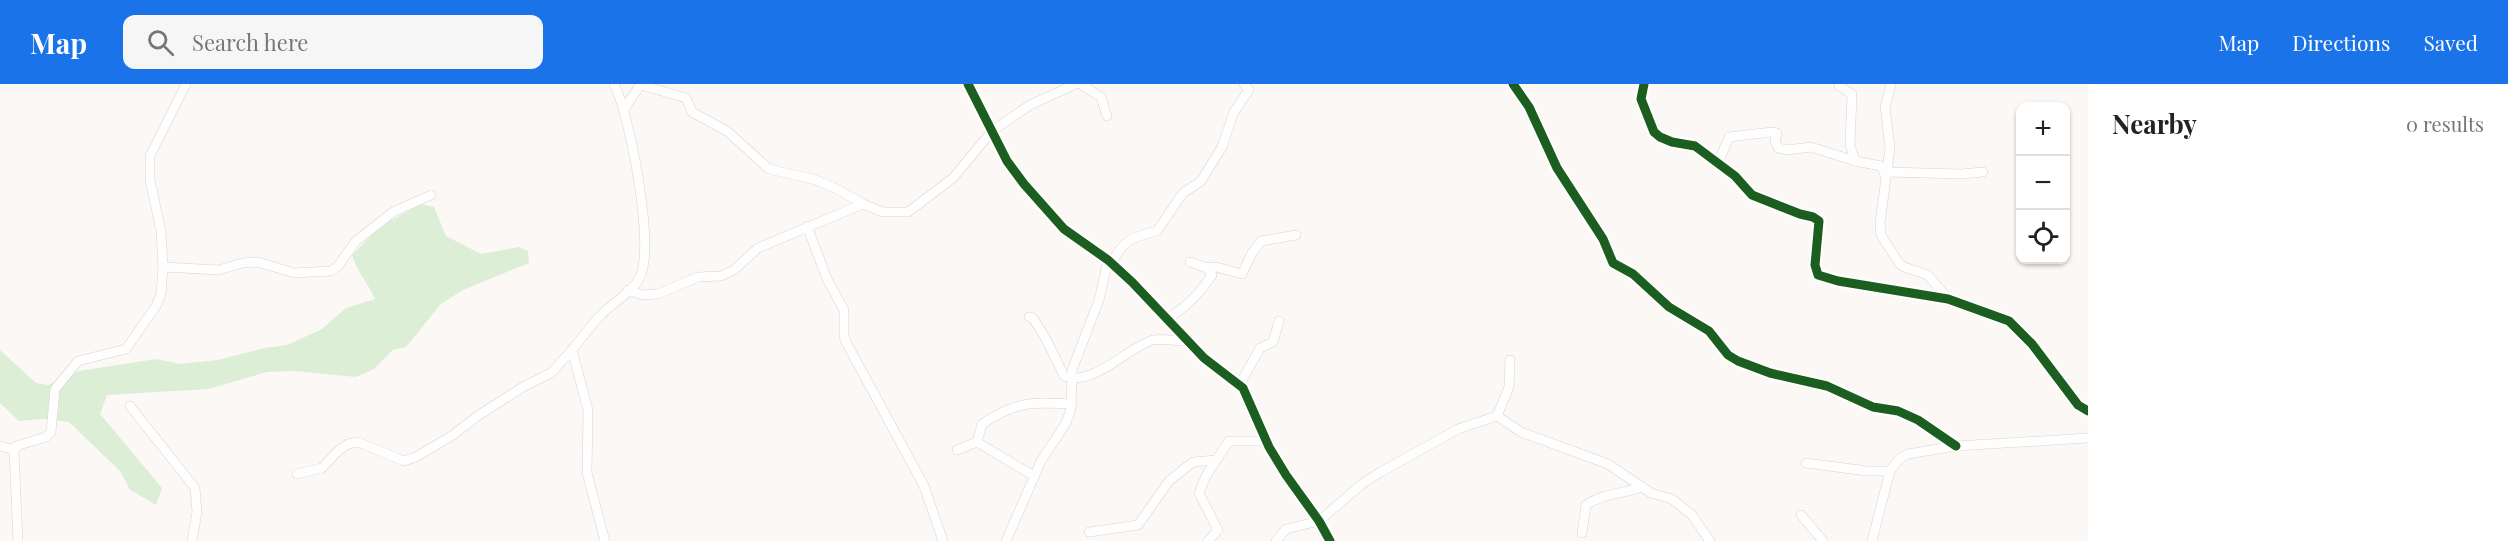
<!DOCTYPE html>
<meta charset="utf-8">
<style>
:root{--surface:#fff;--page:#f6f6f6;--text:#222;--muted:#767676;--line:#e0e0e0;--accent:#1a73e8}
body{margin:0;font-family:"Playfair Display",serif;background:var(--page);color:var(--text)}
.controls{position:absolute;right:18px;top:18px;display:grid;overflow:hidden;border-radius:12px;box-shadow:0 2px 4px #0004}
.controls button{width:54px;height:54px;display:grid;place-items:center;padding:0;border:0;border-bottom:2px solid var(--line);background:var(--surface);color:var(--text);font:30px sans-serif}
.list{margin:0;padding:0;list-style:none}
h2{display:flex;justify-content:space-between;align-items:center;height:78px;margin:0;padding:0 24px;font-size:26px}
h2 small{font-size:20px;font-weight:400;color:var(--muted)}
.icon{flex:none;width:33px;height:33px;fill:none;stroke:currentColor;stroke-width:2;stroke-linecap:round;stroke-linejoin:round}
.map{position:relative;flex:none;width:2088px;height:457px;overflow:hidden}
header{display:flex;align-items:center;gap:36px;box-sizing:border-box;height:84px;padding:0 30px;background:var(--accent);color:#fff}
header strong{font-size:28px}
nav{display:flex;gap:33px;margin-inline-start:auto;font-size:21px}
.search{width:420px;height:54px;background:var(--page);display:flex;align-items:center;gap:15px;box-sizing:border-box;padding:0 21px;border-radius:12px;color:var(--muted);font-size:22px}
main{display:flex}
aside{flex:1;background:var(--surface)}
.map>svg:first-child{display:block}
</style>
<header>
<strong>Map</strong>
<div class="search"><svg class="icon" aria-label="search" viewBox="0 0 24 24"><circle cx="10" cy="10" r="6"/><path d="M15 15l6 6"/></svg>Search here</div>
<nav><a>Map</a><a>Directions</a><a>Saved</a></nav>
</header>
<main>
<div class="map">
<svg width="2088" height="457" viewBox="0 0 2088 457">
<rect width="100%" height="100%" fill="#fbf8f5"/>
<path fill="#ddeed7" d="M421,120L434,123L446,152L481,170L519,163L528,167L529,179L463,206L441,220L406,263L393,266L374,285L356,293L294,287L267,288L208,305L107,311L100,330L162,404L156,421L130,406L120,387L69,338L43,335L19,337L0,319V266L36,299L48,301L79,287L156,275L180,280L218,276L265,264L287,261L322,245L346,224L375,215C368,199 357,188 352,171L381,142Z"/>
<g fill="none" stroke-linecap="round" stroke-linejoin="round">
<g stroke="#d7d4d2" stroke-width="10">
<g id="street">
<polyline points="968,0 1007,77 1024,100 1064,145 1108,176 1132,198 1204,274 1243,304 1269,363 1286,391 1319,437 1330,457"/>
<polyline points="1080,0 1101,13 1107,32"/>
<polyline points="1513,0 1529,23 1557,84 1603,155 1613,179 1633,190 1669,223 1709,247 1728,271 1738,277 1770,289 1827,302 1873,323 1898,327 1918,336 1956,362"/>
<polyline points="1644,0 1641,15 1654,48 1660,53 1672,58 1695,62 1735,92 1752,111 1800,130 1813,133 1819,137 1815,181 1818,191 1838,197 1948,215 2009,237 2032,260 2078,321 2088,327"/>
<polyline points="1891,0 1885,23 1890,64 1880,139 1881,151 1899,179 1904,183 1928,191 1948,215"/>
<polyline points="641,1 686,14 692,28 727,47 769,85 816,96 837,105 863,120"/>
<polyline points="1839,2 1852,10 1850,61 1855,77"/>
<polyline points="624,25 641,0"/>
<polyline points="1720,83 1718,79 1729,53 1772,48 1777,49 1775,57 1778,64 1787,66 1811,63 1855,77 1881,82 1886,93"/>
<polyline points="1888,88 1961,90 1983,88"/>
<polyline points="807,142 827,195 844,226 844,252 846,258 924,402 943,457"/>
<path d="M1111,180C1124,155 1132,153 1157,147L1183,109L1201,97L1222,63L1234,28L1249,6L1244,0"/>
<polyline points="163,183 219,186 242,179 258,178 294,189 331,187 338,182 356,157 393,128 431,111"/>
<polyline points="1207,184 1216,183 1242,190 1252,169 1261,157 1296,151"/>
<polyline points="628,206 642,211 658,210 698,193 721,192 734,186 758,164 863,120 883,128 908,128 953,94 992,47 1030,21 1076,0"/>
<path d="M1029,233L1033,234L1046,255L1064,292C1094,303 1126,264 1153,256C1162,254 1176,257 1186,257"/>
<path d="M1166,235C1185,225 1200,209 1212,191L1207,184L1190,178"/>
<polyline points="1240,300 1260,264 1273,258 1279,237"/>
<polyline points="130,322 195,404 197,428 192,457"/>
<polyline points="1497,332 1521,348 1608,380 1651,409 1672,415 1692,431 1710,457"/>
<polyline points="977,358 1034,392"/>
<polyline points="0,362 15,366"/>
<path d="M957,366L977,358L982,340C1017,317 1031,318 1072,320"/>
<polyline points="1806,379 1867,387 1890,387"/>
<polyline points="297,390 322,384 339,366 348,360 358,358 404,377 416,373 453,351 479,331 523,303 551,289 572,266"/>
<polyline points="1801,431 1823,457"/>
<polyline points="1089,448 1138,441 1169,397 1193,378 1216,376"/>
<path d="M1582,449L1586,421C1604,409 1622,410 1642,403"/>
<polyline points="18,457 14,368 16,362 46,353 51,348 55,305 78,277 126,265 156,222 161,210 163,183 161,147 150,96 150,72 186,0"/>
<path d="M605,457L587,389L588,326L572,266C581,255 590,242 601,231C612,219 633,208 640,193C655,162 630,31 614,0"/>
<polyline points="1006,457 1041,377 1066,339 1071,325 1072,286 1099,216 1108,176"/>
<polyline points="1208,457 1218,446 1199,409 1207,390 1229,357 1266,357"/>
<polyline points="1276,457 1286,445 1319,437 1362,400 1379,389 1458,345 1497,332 1509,303 1510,276"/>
<polyline points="1872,457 1890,387 1899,375 1908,370 1956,362 2088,354"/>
</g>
</g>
<use href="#street" stroke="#fefefe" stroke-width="9"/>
<g stroke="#fff" stroke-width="13">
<g id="cycleway">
<polyline points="968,0 1007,77 1024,100 1064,145 1108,176 1132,198 1204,274 1243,304 1269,363 1286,391 1319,437 1330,457"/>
<polyline points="1513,0 1529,23 1557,84 1603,155 1613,179 1633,190 1669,223 1709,247 1728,271 1738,277 1770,289 1827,302 1873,323 1898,327 1918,336 1956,362"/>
<polyline points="1644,0 1641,15 1654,48 1660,53 1672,58 1695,62 1735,92 1752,111 1800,130 1813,133 1819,137 1815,181 1818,191 1838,197 1948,215 2009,237 2032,260 2078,321 2088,327"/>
</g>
</g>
<use href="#cycleway" stroke="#1b5e20" stroke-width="9"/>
</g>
</svg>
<div class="controls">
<button>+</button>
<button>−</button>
<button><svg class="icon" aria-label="locate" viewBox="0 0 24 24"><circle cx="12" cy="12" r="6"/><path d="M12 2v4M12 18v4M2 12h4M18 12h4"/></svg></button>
</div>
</div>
<aside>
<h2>Nearby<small>0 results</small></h2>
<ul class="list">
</ul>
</aside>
</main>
